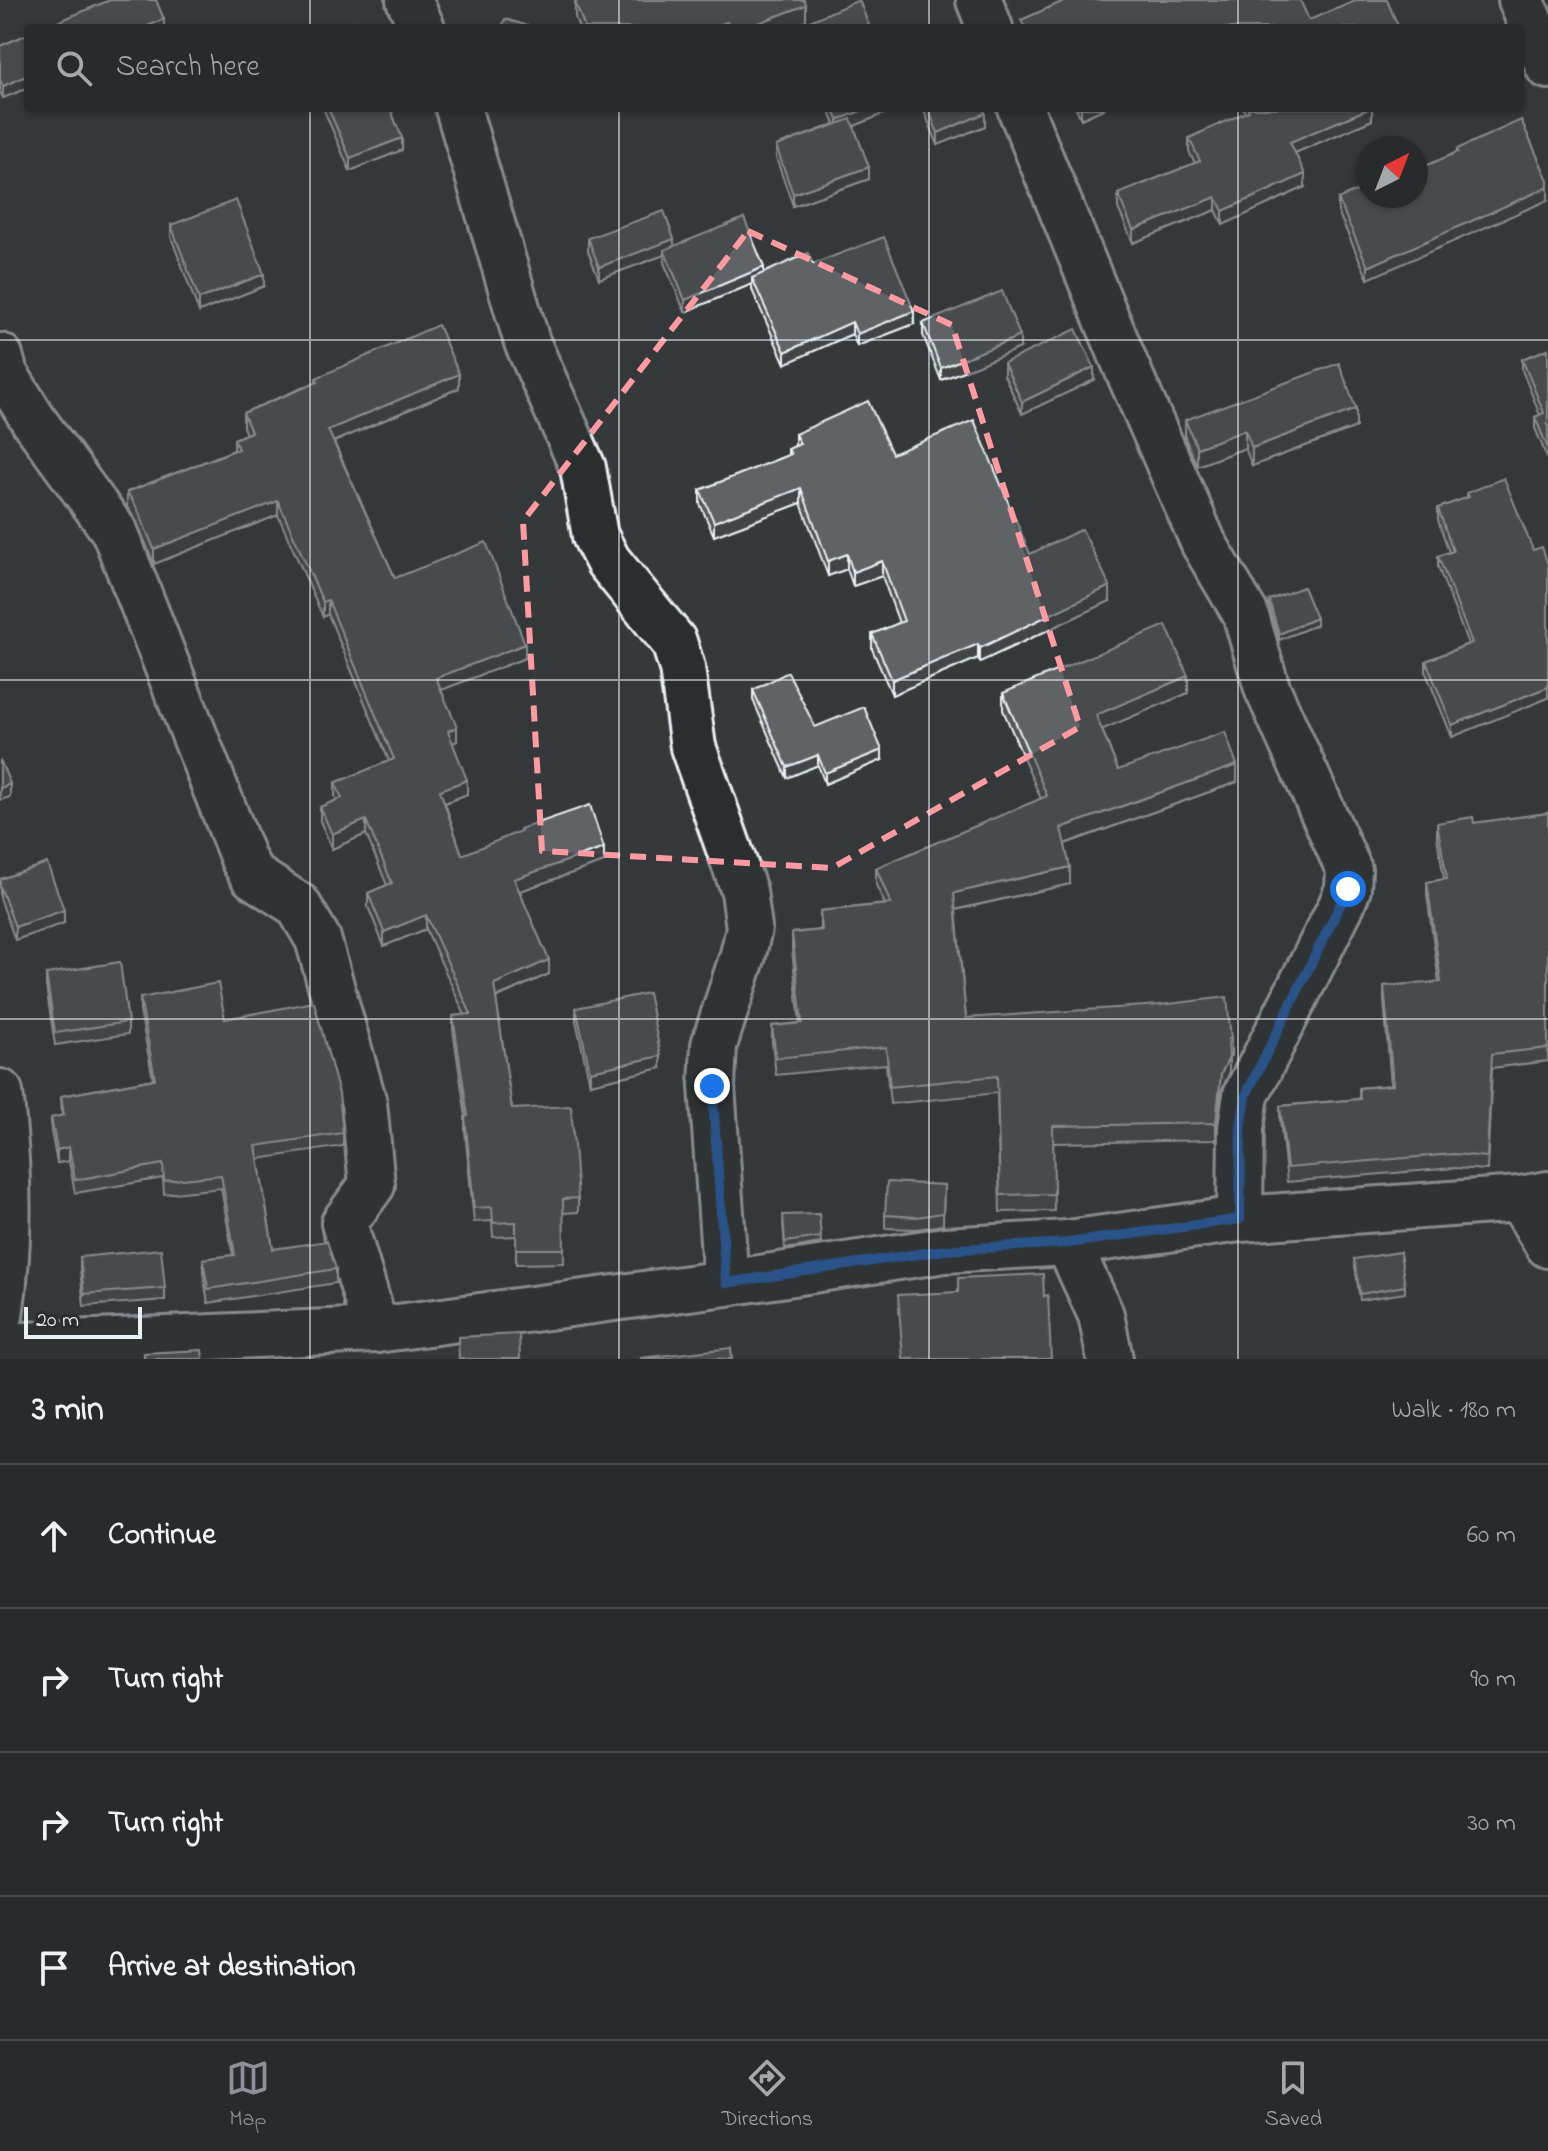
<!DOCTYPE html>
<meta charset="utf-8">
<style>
:root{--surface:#282b2c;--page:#343738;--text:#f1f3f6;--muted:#a5a7a9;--line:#444748;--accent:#8c9099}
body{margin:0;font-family:"Indie Flower",sans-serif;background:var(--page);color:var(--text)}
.compass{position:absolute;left:1356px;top:136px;width:72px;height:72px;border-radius:50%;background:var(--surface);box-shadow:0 2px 6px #0004;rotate:42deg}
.scale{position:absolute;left:24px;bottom:20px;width:118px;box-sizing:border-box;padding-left:8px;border:4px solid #e8f1f8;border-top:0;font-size:22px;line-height:28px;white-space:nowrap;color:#e8f1f8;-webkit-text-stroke:6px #2a2d2e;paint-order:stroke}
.stop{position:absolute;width:24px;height:24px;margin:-18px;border:6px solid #1a73e8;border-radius:50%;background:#fff}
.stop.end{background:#1a73e8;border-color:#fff;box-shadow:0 2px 8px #0008}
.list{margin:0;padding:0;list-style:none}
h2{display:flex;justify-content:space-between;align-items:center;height:104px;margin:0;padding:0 32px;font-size:34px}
h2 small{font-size:26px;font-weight:400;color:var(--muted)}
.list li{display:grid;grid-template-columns:52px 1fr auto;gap:24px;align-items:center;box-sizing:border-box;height:144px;padding:0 32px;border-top:2px solid var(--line)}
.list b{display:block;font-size:30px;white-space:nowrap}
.list em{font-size:26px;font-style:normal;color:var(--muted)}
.icon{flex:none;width:44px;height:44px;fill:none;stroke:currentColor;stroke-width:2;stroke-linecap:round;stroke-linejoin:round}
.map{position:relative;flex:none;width:1548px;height:1359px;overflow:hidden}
.search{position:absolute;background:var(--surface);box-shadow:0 2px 6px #0004;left:24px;right:24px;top:24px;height:88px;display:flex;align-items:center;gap:20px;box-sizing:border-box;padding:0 28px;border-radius:8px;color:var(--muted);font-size:30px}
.sheet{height:680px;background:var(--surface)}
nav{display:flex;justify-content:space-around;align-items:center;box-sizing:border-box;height:112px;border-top:2px solid var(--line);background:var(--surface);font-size:22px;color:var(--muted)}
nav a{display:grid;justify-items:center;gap:4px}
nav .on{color:var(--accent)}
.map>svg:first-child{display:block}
</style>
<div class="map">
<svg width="1548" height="1359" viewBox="0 0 1548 1359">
<rect width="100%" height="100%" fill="#35393a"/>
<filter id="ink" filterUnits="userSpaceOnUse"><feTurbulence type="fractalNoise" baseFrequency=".0125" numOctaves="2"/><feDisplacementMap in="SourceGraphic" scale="16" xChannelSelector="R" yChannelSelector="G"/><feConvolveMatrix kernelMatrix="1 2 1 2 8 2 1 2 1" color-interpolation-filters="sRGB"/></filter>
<g filter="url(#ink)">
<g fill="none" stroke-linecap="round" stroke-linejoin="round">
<g stroke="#e8f1f8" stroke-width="50">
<g id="minor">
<polyline points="409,0 422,28"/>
<polyline points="979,0 990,28"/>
<polyline points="1521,0 1548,66"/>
<polyline points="458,108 527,342 583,468 595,536 608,561 674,642 682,668 693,747 744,891 749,928 743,955 714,1045 712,1086 726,1283"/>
<polyline points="1020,108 1126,366 1204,544 1245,613 1267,688 1349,870 1348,889 1341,906 1246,1095 1241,1128 1240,1219"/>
<polyline points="0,356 5,374 34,421 114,531 244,861 253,876 298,905 318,939 364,1103 372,1185 344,1223 376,1330"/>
<path d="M0,1092C9,1171 11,1236 0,1316"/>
<polyline points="1520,1199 1548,1245"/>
<polyline points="1068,1243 1101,1315 1110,1359"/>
<polyline points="0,1346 376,1330 726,1283 945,1250 1068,1243 1240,1219 1520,1199 1548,1194"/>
</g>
</g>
<use href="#minor" stroke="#2a2d2e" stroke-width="44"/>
</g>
<g fill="#525557" stroke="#e8f1f8" stroke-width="2">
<polygon points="575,2 806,21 788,28 579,28 575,17"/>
<polygon points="28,34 28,88 3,98 0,92 0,46"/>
<polygon points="323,108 391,108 402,150 350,171"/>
<polygon points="828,108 897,108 854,126 869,179 793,206 776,158 776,146 835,124"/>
<polygon points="924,108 983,108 985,126 938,145 924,111"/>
<polygon points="1076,108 1105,108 1081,119"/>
<polygon points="1243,108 1372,108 1372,120 1295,153 1305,187 1223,225 1216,210 1133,243 1118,208 1118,194 1195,163 1189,152 1189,138 1245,113"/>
<polygon points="1457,149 1548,180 1368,279 1338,212 1338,199 1368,196 1457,152"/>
<polygon points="171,225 264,286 199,312 171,237"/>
<polygon points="588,238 674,246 764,273 813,264 914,324 857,346 852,334 785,364 752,290 752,284 685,312 664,263 664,255 599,279 588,251"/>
<polygon points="923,323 1020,348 941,380 923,335"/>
<polygon points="1548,349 1548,460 1535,428 1535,417 1540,415 1522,370 1522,359"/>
<polygon points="1004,363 1094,380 1022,414 1004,375"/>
<polygon points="316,378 459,388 334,442 395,578 525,658 441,690 457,741 452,743 467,794 445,803 462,855 604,862 520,891 549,974 496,998 512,1109 578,1198 578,1212 563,1213 564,1263 516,1264 516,1236 493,1237 492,1221 474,1222 465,1131 465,1117 466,1117 453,1030 453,1016 465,1015 426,929 384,946 368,907 368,893 387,885 366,834 332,849 320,821 320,807 337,800 335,797 335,783 389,761 328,614 323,617 278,515 154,564 137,522 127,507 127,492 234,450 234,439 246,434 243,427 243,413 316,382"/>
<polygon points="1185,420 1356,427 1252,466 1245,448 1197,466 1185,438"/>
<polygon points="795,434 892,454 1030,554 1110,601 980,662 978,658 892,695 872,649 872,634 899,623 882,576 853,586 847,569 828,576 801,503 714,536 700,504 700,490 788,455 788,449 795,446"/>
<polygon points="1467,493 1533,550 1548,565 1548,698 1452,737 1426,673 1426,661 1468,644 1438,567 1438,556 1449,552 1438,520 1438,508 1467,498"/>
<polygon points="1269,600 1316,625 1279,640 1269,607"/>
<polygon points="753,690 815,727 882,760 825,784 818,765 787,778 753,700"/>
<polygon points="1003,693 1188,693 1102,729 1118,770 1237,782 1065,844 1070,884 956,910 966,1018 1231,1039 1231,1056 1229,1056 1229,1074 1221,1091 1216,1140 1053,1143 1054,1211 1000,1212 997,1093 890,1104 886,1064 776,1075 772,1043 772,1026 800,1023 792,950 792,933 820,930 820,911 885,904 876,885 876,868 1041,799 1003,710"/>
<polygon points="1548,813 1548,1061 1492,1068 1487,1170 1454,1168 1287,1182 1280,1120 1280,1106 1359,1099 1359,1088 1391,1085 1384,1000 1384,986 1439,982 1427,895 1427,882 1444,879 1437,837 1437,823 1474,823"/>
<polygon points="0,879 64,923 15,940 0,898"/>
<polygon points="46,974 128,1022 128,1034 55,1045 46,986"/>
<polygon points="140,998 225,1019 343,1133 343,1146 258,1159 273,1249 336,1269 336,1283 208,1303 203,1273 203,1259 233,1255 221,1188 164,1194 163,1178 75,1193 69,1161 57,1163 51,1131 51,1118 62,1116 61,1096 153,1079 140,1011"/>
<polygon points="576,1008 661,1068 590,1084 576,1021"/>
<polygon points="944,1185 943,1225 917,1229 885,1228 885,1215"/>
<polygon points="819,1214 821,1243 785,1249 783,1222"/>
<polygon points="80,1257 165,1288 165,1300 84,1306 80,1269"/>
<polygon points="1354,1259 1405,1286 1405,1293 1360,1300"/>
</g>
<g fill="#424547" stroke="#e8f1f8" stroke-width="2">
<polygon points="806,5 806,21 788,28 745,28"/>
<polygon points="164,19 164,28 143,28"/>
<polygon points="727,22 727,28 709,28"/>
<polygon points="28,75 28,88 3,98 3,86"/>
<polygon points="868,108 897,108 838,133 838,120"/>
<polygon points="1081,108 1105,108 1081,119"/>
<polygon points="1370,108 1372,108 1372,120 1290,155 1290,142"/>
<polygon points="985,113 985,126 938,145 938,133"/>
<polygon points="402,138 402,150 350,171 350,158"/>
<polygon points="869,167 869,179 793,206 793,194"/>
<polygon points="1305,174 1305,187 1223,225 1223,211"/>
<polygon points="1548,187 1548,200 1368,279 1368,267"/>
<polygon points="1216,197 1216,210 1133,243 1133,230"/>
<polygon points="674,239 674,252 664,250 664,255 599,279 599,267"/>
<polygon points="764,267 764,279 752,278 752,284 685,312 685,300"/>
<polygon points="264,274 264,286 199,312 199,299"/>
<polygon points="914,311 914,324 857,346 857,334"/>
<polygon points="852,322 852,334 785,364 785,352"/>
<polygon points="1020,336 1020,348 941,380 941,368"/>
<polygon points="1094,367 1094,380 1022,414 1022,402"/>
<polygon points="459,374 459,388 328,444 328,430"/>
<polygon points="1356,409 1356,427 1252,466 1252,448"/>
<polygon points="1245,430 1245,448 1197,466 1197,448"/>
<polygon points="801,488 801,503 714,536 714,522"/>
<polygon points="278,501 278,515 154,564 154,549"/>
<polygon points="847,554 847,569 828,576 828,561"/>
<polygon points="882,561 882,576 853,586 853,572"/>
<polygon points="1110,586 1110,601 980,662 980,648"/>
<polygon points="328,600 328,614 323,617 323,602"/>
<polygon points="1316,618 1316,625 1279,640 1279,634"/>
<polygon points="525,644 525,658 436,692 436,678"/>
<polygon points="978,644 978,658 892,695 892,680"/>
<polygon points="1188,676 1188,693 1096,732 1096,715"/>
<polygon points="1548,687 1548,698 1452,737 1452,725"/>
<polygon points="457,727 457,741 448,745 448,731"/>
<polygon points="882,750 882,760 825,784 825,773"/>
<polygon points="818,755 818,765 787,778 787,767"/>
<polygon points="1237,765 1237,782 1061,845 1061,828"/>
<polygon points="467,780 467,794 440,805 440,790"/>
<polygon points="10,784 10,797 0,800 0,788"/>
<polygon points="366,820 366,834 332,849 332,834"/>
<polygon points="604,848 604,862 514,893 514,879"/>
<polygon points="1070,867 1070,884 954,910 954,893"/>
<polygon points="64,910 64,923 15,940 15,927"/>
<polygon points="426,915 426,929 384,946 384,932"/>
<polygon points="549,960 549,974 494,998 494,984"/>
<polygon points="661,1056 661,1068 590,1084 590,1071"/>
<polygon points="1229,1057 1229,1074 1221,1091 1216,1140 1216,1123 1221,1074"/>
<polygon points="69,1147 69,1161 57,1163 57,1150"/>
</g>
<g fill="#5f6365" stroke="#e8f1f8" stroke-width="2">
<polygon points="110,0 156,0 164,19 143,28 43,28"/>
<polygon points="579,0 804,0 806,5 745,28 729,28 727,22 709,28 585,28 575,2"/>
<polygon points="859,0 870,28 799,28 798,26"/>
<polygon points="1064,0 1300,0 1309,20 1358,0 1387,0 1399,28 1025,28 1021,20 1064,1"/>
<polygon points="505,19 535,28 502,28"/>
<polygon points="357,21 361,28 340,28"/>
<polygon points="28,34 28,75 3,86 0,80 0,46"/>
<polygon points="328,108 390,108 402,138 350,158"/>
<polygon points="833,108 868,108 838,120"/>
<polygon points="928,108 983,108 985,113 938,133"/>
<polygon points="1248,108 1370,108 1290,142 1305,174 1223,211 1216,197 1133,230 1118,194 1200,161 1189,138 1249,111"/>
<polygon points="851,119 869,167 793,194 776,146"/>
<polygon points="1521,120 1548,180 1548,187 1368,267 1338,199 1368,186 1368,196 1416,196 1416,170 1458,152 1457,149"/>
<polygon points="236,200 264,274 199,299 171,225"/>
<polygon points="664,211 674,239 599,267 588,238"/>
<polygon points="744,218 764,267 685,300 664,250"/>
<polygon points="884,237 914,311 857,334 852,322 785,352 752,278 808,253 813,264"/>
<polygon points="1002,291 1020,336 941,368 923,323"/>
<polygon points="438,325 459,374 328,430 395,578 486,542 525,644 436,678 457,727 448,731 467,780 440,790 462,855 521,831 520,829 590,805 604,848 514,879 549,960 494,984 512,1109 571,1106 578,1198 563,1199 564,1249 516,1249 516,1222 493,1223 492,1207 474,1208 465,1117 468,1116 453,1016 471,1014 426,915 384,932 368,893 392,883 366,820 332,834 320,807 342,798 335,783 394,759 328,600 323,602 278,501 154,549 137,508 127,492 238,449 234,439 251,432 243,413 318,382 316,378"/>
<polygon points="1076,329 1094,367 1022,402 1004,363"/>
<polygon points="1548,349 1548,449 1535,417 1544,413 1522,359"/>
<polygon points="1339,363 1356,409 1252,448 1245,430 1197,448 1185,420"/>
<polygon points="868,401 892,454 974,420 1030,554 1082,529 1110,586 980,648 978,644 892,680 872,634 904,621 882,561 853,572 847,554 828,561 801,488 714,522 700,490 791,454 788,449 800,444 795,434"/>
<polygon points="1504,478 1533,550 1542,547 1548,565 1548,687 1452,725 1426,661 1472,643 1438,556 1453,551 1438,508 1469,497 1467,493"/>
<polygon points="1303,587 1316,618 1279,634 1269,600"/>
<polygon points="1166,625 1188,676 1096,715 1118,770 1225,732 1237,765 1061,828 1070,867 954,893 966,1018 1160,1005 1227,997 1231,1039 1228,1039 1229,1057 1221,1074 1216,1123 1053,1126 1054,1194 1000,1195 997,1076 890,1087 886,1047 776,1058 772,1026 802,1023 792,933 822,930 820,911 891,904 876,868 1047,796 1003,693"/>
<polygon points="788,672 815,727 864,707 882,750 825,773 818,755 787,767 753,690"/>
<polygon points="0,760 10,784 0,788"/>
<polygon points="1548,813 1548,1048 1492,1054 1487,1157 1454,1154 1287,1168 1280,1106 1360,1099 1359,1088 1393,1085 1384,986 1441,982 1427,882 1447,879 1437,823 1473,817 1474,823"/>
<polygon points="47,863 64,910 15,927 0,886 0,879"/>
<polygon points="120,962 128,1022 55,1033 46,974"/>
<polygon points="218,983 225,1019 314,1002 339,1094 343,1133 256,1146 273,1249 327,1241 336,1269 208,1289 203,1259 235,1255 221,1175 164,1181 163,1164 75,1180 69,1147 57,1150 51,1118 64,1115 61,1096 155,1079 140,998"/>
<polygon points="648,993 661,1056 590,1071 576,1008"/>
<polygon points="887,1182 944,1185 943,1213 917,1217 885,1215"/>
<polygon points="819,1214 821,1237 785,1242 783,1215"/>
<polygon points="161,1249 165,1288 84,1294 80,1257"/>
<polygon points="1400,1252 1405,1286 1360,1294 1354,1259"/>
<polygon points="1043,1274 1044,1296 1048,1295 1051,1359 903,1359 898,1295 958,1292 958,1278"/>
<polygon points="519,1334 520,1359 459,1359 458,1337"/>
<polygon points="731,1348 732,1359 640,1358"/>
<polygon points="202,1350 203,1359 144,1359 144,1353"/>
</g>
</g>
<g fill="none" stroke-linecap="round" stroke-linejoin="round" filter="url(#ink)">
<polyline stroke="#1a73e8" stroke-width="10" points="712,1086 726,1283 945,1250 1068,1243 1240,1219 1241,1128 1246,1095 1348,889"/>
</g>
<path d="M0 0H1548V1359H0ZM748,231L952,325L1080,727L832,868L542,851L523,521Z" fill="#35393a" fill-opacity=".55" fill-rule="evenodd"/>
<path fill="none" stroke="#ff9aa2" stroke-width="6" stroke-dasharray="16 10" stroke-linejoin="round" d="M748,231L952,325L1080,727L832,868L542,851L523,521Z"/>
<path fill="none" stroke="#e8f1f8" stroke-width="2" stroke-opacity="0.55" d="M310,0V28M619,0V28M929,0V28M1238,0V28M310,108V1359M619,108V1359M929,108V1359M1238,108V1359M0,340H1548M0,680H1548M0,1019H1548"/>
</svg>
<svg class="compass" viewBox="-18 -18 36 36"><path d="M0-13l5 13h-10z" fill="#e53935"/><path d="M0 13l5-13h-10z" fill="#a5a7a9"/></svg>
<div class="scale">20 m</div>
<div class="stop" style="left:1348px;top:889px"></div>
<div class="stop end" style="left:712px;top:1086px"></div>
<div class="search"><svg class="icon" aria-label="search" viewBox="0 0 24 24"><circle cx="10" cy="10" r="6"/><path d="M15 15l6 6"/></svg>Search here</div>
</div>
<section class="sheet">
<h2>3 min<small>Walk · 180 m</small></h2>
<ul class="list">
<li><svg class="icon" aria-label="ahead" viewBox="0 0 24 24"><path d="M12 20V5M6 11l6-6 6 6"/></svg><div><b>Continue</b></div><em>60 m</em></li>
<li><svg class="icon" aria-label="right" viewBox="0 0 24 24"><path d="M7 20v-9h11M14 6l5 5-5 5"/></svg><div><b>Turn right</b></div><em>90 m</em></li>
<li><svg class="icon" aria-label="right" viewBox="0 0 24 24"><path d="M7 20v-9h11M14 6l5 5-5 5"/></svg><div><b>Turn right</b></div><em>30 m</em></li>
<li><svg class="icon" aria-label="arrive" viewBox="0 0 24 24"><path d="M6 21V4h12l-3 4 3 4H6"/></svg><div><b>Arrive at destination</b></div></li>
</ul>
</section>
<nav>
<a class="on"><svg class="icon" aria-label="map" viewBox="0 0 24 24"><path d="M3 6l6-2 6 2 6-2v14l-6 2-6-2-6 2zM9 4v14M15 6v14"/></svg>Map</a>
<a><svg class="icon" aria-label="directions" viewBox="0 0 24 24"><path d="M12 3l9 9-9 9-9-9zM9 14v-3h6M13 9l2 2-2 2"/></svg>Directions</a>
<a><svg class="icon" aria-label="saved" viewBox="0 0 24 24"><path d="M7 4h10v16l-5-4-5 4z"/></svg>Saved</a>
</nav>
